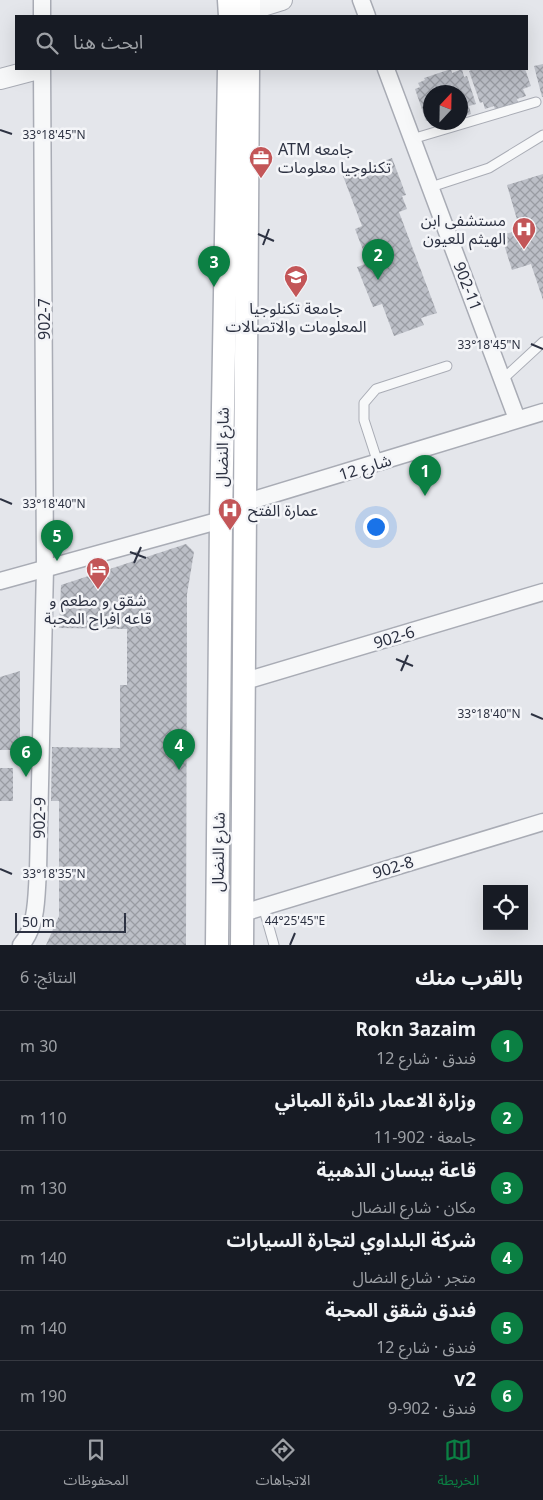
<!DOCTYPE html>
<html lang="ar">
<meta charset="utf-8">
<style>
:root{--surface:#171b24;--page:#20242c;--text:#f1f3f6;--muted:#9ea1a6;--line:#363941;--accent:#0b8043}
body{margin:0;font-family:"Noto Sans","Noto Sans Arabic",sans-serif;background:var(--page);color:var(--text);direction:rtl}
.controls{position:absolute;right:15px;bottom:15px;display:grid;overflow:hidden;border-radius:0px;box-shadow:0 5px 20px #0002}
.controls button{width:45px;height:45px;display:grid;place-items:center;padding:0;border:0;border-bottom:1px solid var(--line);background:var(--surface);color:var(--text);font:25px sans-serif}
.compass{position:absolute;left:423px;top:85px;width:45px;height:45px;border-radius:50%;background:var(--surface);box-shadow:0 5px 20px #0002;rotate:22deg}
.scale{position:absolute;left:15px;bottom:12px;width:111px;box-sizing:border-box;padding-left:5px;border:2px solid #2d3242;border-top:0;font-size:14px;line-height:18px;white-space:nowrap;color:#2d3242;-webkit-text-stroke:4px #f4f5f8;paint-order:stroke}
.you{position:absolute;left:375px;top:526px;width:18px;height:18px;margin:-12px;border:4px solid #fff;border-radius:50%;background:#1a73e8;box-shadow:0 0 0 8px #1a73e833}
.badge{display:grid;place-items:center;width:32px;height:32px;border-radius:50%;background:var(--accent);color:#fff;font-size:16px;font-weight:700}
.pin{position:absolute;translate:-50% -41px;filter:drop-shadow(0 1px 2px #0008)}
.pin::after{content:'';position:absolute;top:26px;width:18px;height:15px;background:inherit;clip-path:polygon(0 0,100% 0,50% 100%)}
.list{margin:0;padding:0;list-style:none}
h2{display:flex;justify-content:space-between;align-items:center;height:65px;margin:0;padding:0 20px;font-size:21px}
h2 small{font-size:16px;font-weight:400;color:var(--muted)}
.list li{display:grid;grid-template-columns:32px 1fr auto;gap:15px;align-items:center;box-sizing:border-box;height:70px;padding:0 20px;border-top:1px solid var(--line)}
.list b{display:block;font-size:19px;white-space:nowrap}
.list p{margin:0;font-size:16px;white-space:nowrap;color:var(--muted)}
.list em{font-size:16px;font-style:normal;color:var(--muted)}
.icon{flex:none;width:28px;height:28px;fill:none;stroke:currentColor;stroke-width:2;stroke-linecap:round;stroke-linejoin:round}
.map{position:relative;flex:none;width:543px;height:945px;overflow:hidden;direction:ltr}
.search{position:absolute;background:var(--surface);box-shadow:0 5px 20px #0002;left:15px;right:15px;top:15px;height:55px;display:flex;align-items:center;gap:12px;box-sizing:border-box;padding:0 18px;border-radius:0px;color:var(--muted);font-size:19px}
.sheet{height:485px;background:var(--surface)}
nav{display:flex;justify-content:space-around;align-items:center;box-sizing:border-box;height:70px;border-top:1px solid var(--line);background:var(--surface);font-size:14px;color:var(--muted)}
nav a{display:grid;justify-items:center;gap:2px}
nav .on{color:var(--accent)}
.map>svg:first-child{display:block}
</style>
<div class="map">
<svg width="543" height="945" viewBox="0 0 543 945">
<defs>
<pattern id="building-cross-hatch" width="8" height="8" patternUnits="userSpaceOnUse" patternTransform="scale(1.25)"><rect width="8" height="8" fill="#bcbfc7"/><path d="M0 0l8 8M0 8l8-8" fill="none" stroke="#999ca3"/></pattern>
</defs>
<rect width="100%" height="100%" fill="#e4e6eb"/>
<g fill="url(#building-cross-hatch)">
<polygon points="543,64 543,97 542,97 534,66"/>
<polygon points="451,69 452,73 462,69 464,77 467,76 476,104 469,106 471,114 462,117 463,120 460,121 460,92 430,92 430,122 454,122 441,127 439,124 431,126 429,120 426,121 415,89 420,87 418,83 425,80 424,78"/>
<polygon points="474,69 525,69 531,86 523,89 526,96 517,99 518,102 495,109 494,106 485,109 483,102 480,103 469,71"/>
<polygon points="392,158 406,195 402,196 407,209 399,212 437,313 421,318 424,325 394,336 382,304 373,307 357,267 368,263 355,229 362,226 343,176"/>
<polygon points="543,174 543,300 531,264 512,270 501,235 520,230 507,185"/>
<polygon points="186,544 194,552 187,594 186,945 46,945 59,916 59,801 51,801 52,747 120,748 120,685 127,685 127,629 59,628 61,585"/>
<polygon points="20,671 20,750 0,750 0,677"/>
<rect x="0" y="768" width="13" height="33"/>
</g>
<g fill="none" stroke-linecap="round" stroke-linejoin="round">
<g stroke="#a9acb5" stroke-width="11">
<g id="service">
<polyline points="412,139 536,102"/>
<polyline points="431,187 489,168 543,135"/>
<polyline points="503,379 543,342"/>
<polyline points="378,463 364,420 364,403 376,389 447,366"/>
<polyline points="263,906 274,945"/>
</g>
</g>
<g stroke="#a9acb5" stroke-width="19">
<g id="minor">
<polyline points="42,0 42,16"/>
<polyline points="361,0 367,16"/>
<polyline points="386,69 517,419"/>
<polyline points="244,503 543,412"/>
<polyline points="0,581 221,520"/>
<polyline points="245,681 543,592"/>
<polyline points="243,913 543,822"/>
<path d="M21,945C38,925 36,896 38,871L45,568L42,69"/>
</g>
</g>
<g stroke="#a9acb5" stroke-width="22">
<g id="tertiary">
<polyline points="234,15 282,0"/>
<polyline points="0,79 38,69"/>
</g>
</g>
<g stroke="#a9acb5" stroke-width="25">
<g id="secondary">
<polyline points="229,0 230,16"/>
<polyline points="249,16 249,0"/>
<polyline points="217,945 221,520 229,69"/>
<polyline points="242,945 248,69"/>
</g>
</g>
<use href="#service" stroke="#f7f8f9" stroke-width="9"/>
<use href="#minor" stroke="#f7f8f9" stroke-width="16"/>
<use href="#tertiary" stroke="#f7f8f9" stroke-width="20"/>
<use href="#secondary" stroke="#fff" stroke-width="22"/>
</g>
<path fill="none" stroke="#2d3242" stroke-width="2" d="M0,130L12,134M258,234L274,241M263,245L269,229M531,344L543,349M0,499L12,504M130,552L146,558M134,563L141,547M396,659L413,666M401,671L408,655M531,714L543,719M0,869L12,874M290,945L295,933"/>
<defs>
<g id="office-pin" transform="scale(1.25)"><path d="M0 17L-7.5 6A9.5 9.5 0 1 1 7.5 6Z" fill="#c35658" stroke="#f4f5f8"/><path d="M-6-3h4V-5.5h4V-3h4V5H-6ZM-1-4.5V-3h2v-1.5ZM-6 0V1H6V0Z" fill="#fff"/></g>
<g id="hospital-pin" transform="scale(1.25)"><path d="M0 17L-7.5 6A9.5 9.5 0 1 1 7.5 6Z" fill="#c35658" stroke="#f4f5f8"/><path d="M-5-5h3v3.5h4V-5h3V5h-3V1.5h-4V5h-3Z" fill="#fff"/></g>
<g id="university-pin" transform="scale(1.25)"><path d="M0 17L-7.5 6A9.5 9.5 0 1 1 7.5 6Z" fill="#c35658" stroke="#f4f5f8"/><path d="M0-5L7-2L0 1L-7-2ZM-4 1L0 2.5L4 1V4Q0 6-4 4Z" fill="#fff"/></g>
<g id="hotel-pin" transform="scale(1.25)"><path d="M0 17L-7.5 6A9.5 9.5 0 1 1 7.5 6Z" fill="#c35658" stroke="#f4f5f8"/><path d="M-6-4.5h1.5V1H6V5H4.5V3h-9V5H-6ZM-4 0a1.8 1.8 0 1 1 3.6 0ZM.5 0V-2.5h3Q6-2.5 6 0Z" fill="#fff"/></g>
</defs>
<g fill-rule="evenodd">
<use href="#office-pin" x="261" y="158"/>
<use href="#hospital-pin" x="524" y="229"/>
<use href="#university-pin" x="296" y="277"/>
<use href="#hospital-pin" x="230" y="510"/>
<use href="#hotel-pin" x="98" y="569"/>
</g>
<g text-anchor="middle" dominant-baseline="central" stroke-width="5" stroke-linejoin="round" paint-order="stroke">
<g font-size="16" fill="#2d3242" stroke="#f4f5f8" text-anchor="start">
<text x="278" y="149">ATM جامعه<tspan x="278" dy="18">تكنلوجيا معلومات</tspan></text>
<text x="506" y="220" text-anchor="end">مستشفى ابن<tspan x="506" dy="18">الهيثم للعيون</tspan></text>
<text x="296" y="308" text-anchor="middle">جامعة تكنلوجيا<tspan x="296" dy="18">المعلومات والاتصالات</tspan></text>
<text x="248" y="510">عمارة الفتح</text>
<text x="98" y="600" text-anchor="middle">شقق و مطعم و<tspan x="98" dy="18">قاعه افراح المحبة</tspan></text>
</g>
<g font-size="16" fill="#2d3242" stroke="#f4f5f8">
<text transform="translate(468 286) rotate(69)">902-11</text>
<text transform="translate(44 319) rotate(-90)">902-7</text>
<text transform="translate(222 447) rotate(-89)">شارع النضال</text>
<text transform="translate(365 467) rotate(-17)">شارع 12</text>
<text transform="translate(394 637) rotate(-17)">902-6</text>
<text transform="translate(39 818) rotate(-89)">902-9</text>
<text transform="translate(218 852) rotate(-89)">شارع النضال</text>
<text transform="translate(393 867) rotate(-17)">902-8</text>
</g>
</g>
<g font-size="12" text-anchor="middle" fill="#2d3242" stroke="#f4f5f8" stroke-width="5" stroke-linejoin="round" paint-order="stroke">
<text x="54" y="139">33°18'45"N</text>
<text x="489" y="349">33°18'45"N</text>
<text x="54" y="508">33°18'40"N</text>
<text x="489" y="718">33°18'40"N</text>
<text x="54" y="878">33°18'35"N</text>
<text x="295" y="925">44°25'45"E</text>
</g>
</svg>
<div class="controls">
<button><svg class="icon" aria-label="locate" viewBox="0 0 24 24"><circle cx="12" cy="12" r="6"/><path d="M12 2v4M12 18v4M2 12h4M18 12h4"/></svg></button>
</div>
<svg class="compass" viewBox="-18 -18 36 36"><path d="M0-13l5 13h-10z" fill="#e53935"/><path d="M0 13l5-13h-10z" fill="#9ea1a6"/></svg>
<div class="scale">50 m</div>
<div class="you"></div>
<div class="pin badge" style="left:425px;top:496px">1</div>
<div class="pin badge" style="left:378px;top:280px">2</div>
<div class="pin badge" style="left:214px;top:287px">3</div>
<div class="pin badge" style="left:179px;top:770px">4</div>
<div class="pin badge" style="left:57px;top:561px">5</div>
<div class="pin badge" style="left:26px;top:777px">6</div>
<div class="search"><svg class="icon" aria-label="search" viewBox="0 0 24 24"><circle cx="10" cy="10" r="6"/><path d="M15 15l6 6"/></svg>ابحث هنا</div>
</div>
<section class="sheet">
<h2>بالقرب منك<small>النتائج: 6</small></h2>
<ul class="list">
<li><span class="badge">1</span><div><b>Rokn 3azaim</b><p>فندق · شارع 12</p></div><em>30 m</em></li>
<li><span class="badge">2</span><div><b>وزارة الاعمار دائرة المباني</b><p>جامعة · 902-11</p></div><em>110 m</em></li>
<li><span class="badge">3</span><div><b>قاعة بيسان الذهبية</b><p>مكان · شارع النضال</p></div><em>130 m</em></li>
<li><span class="badge">4</span><div><b>شركة البلداوي لتجارة السيارات</b><p>متجر · شارع النضال</p></div><em>140 m</em></li>
<li><span class="badge">5</span><div><b>فندق شقق المحبة</b><p>فندق · شارع 12</p></div><em>140 m</em></li>
<li><span class="badge">6</span><div><b>v2</b><p>فندق · 902-9</p></div><em>190 m</em></li>
</ul>
</section>
<nav>
<a class="on"><svg class="icon" aria-label="map" viewBox="0 0 24 24"><path d="M3 6l6-2 6 2 6-2v14l-6 2-6-2-6 2zM9 4v14M15 6v14"/></svg>الخريطة</a>
<a><svg class="icon" aria-label="directions" viewBox="0 0 24 24"><path d="M12 3l9 9-9 9-9-9zM9 14v-3h6M13 9l2 2-2 2"/></svg>الاتجاهات</a>
<a><svg class="icon" aria-label="saved" viewBox="0 0 24 24"><path d="M7 4h10v16l-5-4-5 4z"/></svg>المحفوظات</a>
</nav>
